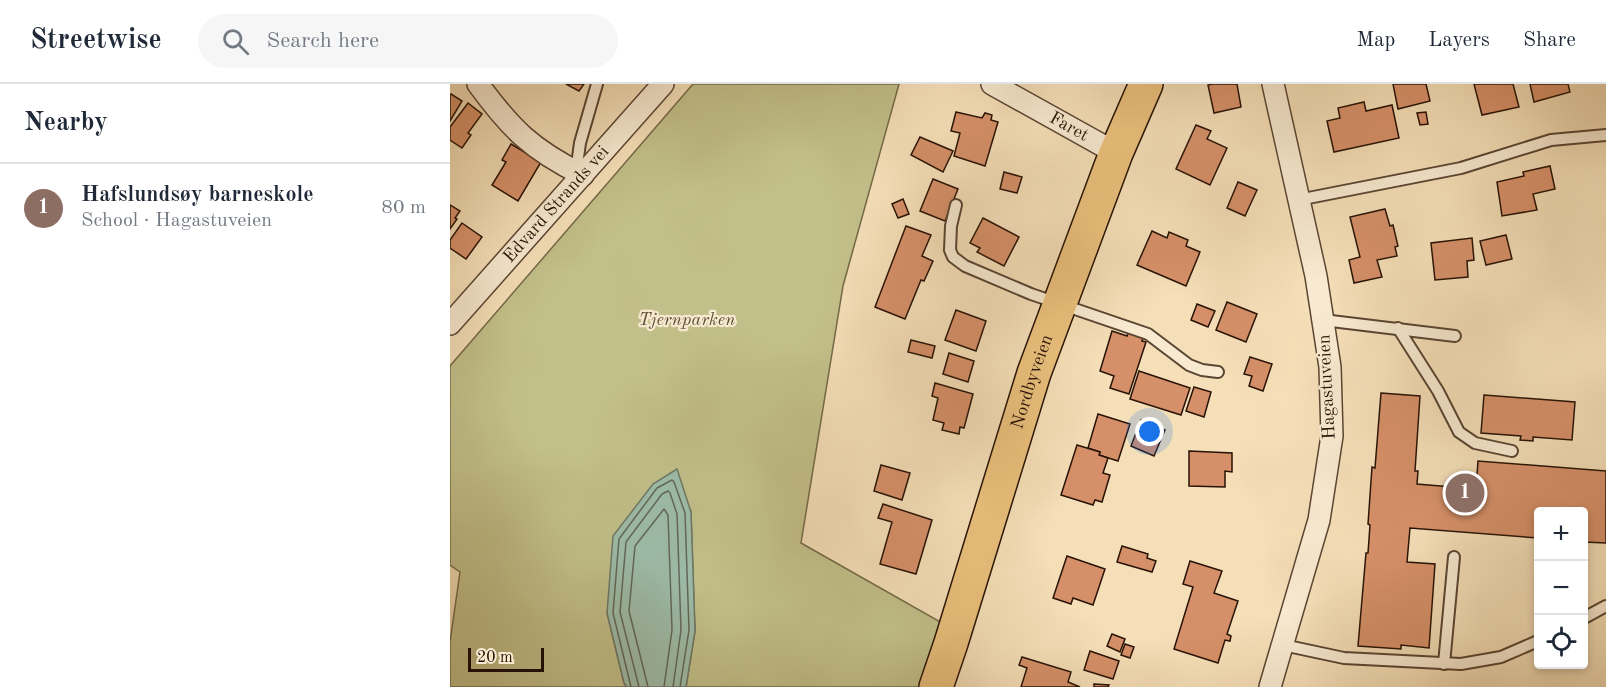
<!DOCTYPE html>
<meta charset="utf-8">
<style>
:root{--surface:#fff;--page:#f6f6f7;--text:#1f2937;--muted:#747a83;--line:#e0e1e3;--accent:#8f2418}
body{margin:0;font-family:"Old Standard TT",serif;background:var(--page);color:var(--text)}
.controls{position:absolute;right:18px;bottom:18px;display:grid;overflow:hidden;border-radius:6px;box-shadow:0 3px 9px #0003}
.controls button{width:54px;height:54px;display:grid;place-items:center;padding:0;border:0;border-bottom:2px solid var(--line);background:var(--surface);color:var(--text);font:30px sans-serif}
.scale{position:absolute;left:18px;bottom:15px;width:76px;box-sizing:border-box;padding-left:6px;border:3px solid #271205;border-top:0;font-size:16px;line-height:21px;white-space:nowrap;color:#271205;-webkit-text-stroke:4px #f8ead1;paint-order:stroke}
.you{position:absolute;left:700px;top:348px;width:21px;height:21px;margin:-15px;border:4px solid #fff;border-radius:50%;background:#1a73e8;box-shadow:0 0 0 9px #1a73e833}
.badge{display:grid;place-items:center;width:39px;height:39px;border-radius:50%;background:var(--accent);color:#fff;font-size:20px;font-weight:700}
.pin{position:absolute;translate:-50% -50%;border:3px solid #fff;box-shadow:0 2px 6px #0006}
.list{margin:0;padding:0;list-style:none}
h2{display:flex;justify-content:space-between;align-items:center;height:78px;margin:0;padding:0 24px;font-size:26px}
h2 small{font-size:20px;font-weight:400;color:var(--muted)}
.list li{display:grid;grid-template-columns:39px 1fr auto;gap:18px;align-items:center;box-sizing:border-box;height:90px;padding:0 24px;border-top:2px solid var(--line)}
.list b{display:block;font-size:22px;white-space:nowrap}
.list p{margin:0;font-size:20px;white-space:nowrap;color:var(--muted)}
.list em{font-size:20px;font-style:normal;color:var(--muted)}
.icon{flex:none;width:33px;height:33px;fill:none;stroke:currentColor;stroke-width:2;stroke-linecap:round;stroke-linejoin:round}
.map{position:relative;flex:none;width:1156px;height:603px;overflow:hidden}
header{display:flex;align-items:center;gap:36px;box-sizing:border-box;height:84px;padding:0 30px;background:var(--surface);border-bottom:2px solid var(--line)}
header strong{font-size:28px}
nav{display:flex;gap:33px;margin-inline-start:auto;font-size:21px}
.search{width:420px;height:54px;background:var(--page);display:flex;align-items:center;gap:15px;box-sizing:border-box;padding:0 21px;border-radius:33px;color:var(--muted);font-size:22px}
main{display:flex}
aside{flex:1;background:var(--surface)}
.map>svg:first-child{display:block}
</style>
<header>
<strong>Streetwise</strong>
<div class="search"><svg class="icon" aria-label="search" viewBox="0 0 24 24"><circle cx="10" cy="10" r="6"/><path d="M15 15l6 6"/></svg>Search here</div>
<nav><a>Map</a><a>Layers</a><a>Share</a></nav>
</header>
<main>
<aside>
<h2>Nearby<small></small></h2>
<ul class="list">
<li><span class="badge" style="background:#8d6e63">1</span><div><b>Hafslundsøy barneskole</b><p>School · Hagastuveien</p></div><em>80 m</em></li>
</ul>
</aside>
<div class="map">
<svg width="1156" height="603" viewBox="0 0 1156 603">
<rect width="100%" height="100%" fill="#f5dfb8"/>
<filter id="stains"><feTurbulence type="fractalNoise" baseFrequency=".00333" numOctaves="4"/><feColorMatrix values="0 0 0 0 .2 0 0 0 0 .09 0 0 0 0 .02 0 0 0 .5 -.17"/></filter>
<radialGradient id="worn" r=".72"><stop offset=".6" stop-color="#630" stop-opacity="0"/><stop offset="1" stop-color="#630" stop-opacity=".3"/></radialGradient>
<polygon fill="#c2c08a" stroke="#746948" stroke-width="1.5" points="243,0 449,0 393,202 351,459 494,540 469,603 236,603 245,547 241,428 157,529 174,599 177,603 0,603 0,558 10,488 0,481 0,282"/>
<polygon fill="#9dbdaa" stroke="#6e7968" stroke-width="1.5" points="227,385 241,428 245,547 236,603 177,603 174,599 157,529 163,452 203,400"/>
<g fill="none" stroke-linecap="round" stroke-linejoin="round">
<g stroke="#626858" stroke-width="1.5">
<polyline points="181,603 163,529 169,455 207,404 222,396 224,398 235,429 239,546 230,603"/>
<polyline points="189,603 170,528 176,458 212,410 218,407 220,409 227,430 231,546 223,603"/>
<polyline points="198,603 179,527 185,462 214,425 218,431 222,546 214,603"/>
</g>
</g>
<g fill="#d69069" stroke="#271205" stroke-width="1.5">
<polygon points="116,0 134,0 129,7"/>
<polygon points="763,0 787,0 791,23 764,29 758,1"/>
<polygon points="943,0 976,0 980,17 948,25"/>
<polygon points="1024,0 1063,0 1069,23 1032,31"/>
<polygon points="1080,0 1118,0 1120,8 1084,18"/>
<polygon points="1,10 12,17 0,37 0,11"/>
<polygon points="914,18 916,27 942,21 949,54 884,68 877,37 890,34 888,24"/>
<polygon points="18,19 32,30 18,49 21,51 12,64 0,56 0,43"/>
<polygon points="506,28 532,34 535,29 542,31 541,36 548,38 535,82 504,72 510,49 501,47"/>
<polygon points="976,28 978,40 970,41 967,29"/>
<polygon points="746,41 761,47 757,55 777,64 760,101 726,85"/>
<polygon points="470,53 503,67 493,88 461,71"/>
<polygon points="61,60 91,78 68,117 42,101 56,78 52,76"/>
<polygon points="1100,82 1105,105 1083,110 1087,126 1052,132 1047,98 1074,92 1073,88"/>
<polygon points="554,88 572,93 567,109 550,105"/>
<polygon points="483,95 508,105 495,137 470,127"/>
<polygon points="788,98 807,106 795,132 777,124"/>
<polygon points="453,115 459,130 448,134 442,120"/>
<polygon points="0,121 10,127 5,134 7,135 0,145"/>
<polygon points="935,125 940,142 943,141 948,162 945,163 947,172 927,176 932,193 904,199 899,176 910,173 900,133"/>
<polygon points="533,134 569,153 554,182 527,168 530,164 520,159"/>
<polygon points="12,139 32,153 16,175 0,164 0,156"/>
<polygon points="456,142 481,151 472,172 483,177 474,197 471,196 455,235 425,223"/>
<polygon points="702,147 717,154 719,148 738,156 736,162 750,168 736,202 687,181"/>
<polygon points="1056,151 1062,175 1036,181 1030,157"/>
<polygon points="1022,154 1024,176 1017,177 1018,193 985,196 981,159"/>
<polygon points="777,218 807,230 796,258 766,246"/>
<polygon points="747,220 765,227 758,243 741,236"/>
<polygon points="506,226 536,237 526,267 495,256"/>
<polygon points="662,247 677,252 679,247 694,251 692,257 696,258 679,310 660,304 664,292 650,287"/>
<polygon points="461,256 485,262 482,274 458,268"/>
<polygon points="499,269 524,277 518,298 493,290"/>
<polygon points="800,273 822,280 813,307 799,302 802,292 794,290"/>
<polygon points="689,287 740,304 731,331 680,315"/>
<polygon points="485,299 523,310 514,344 510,343 509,350 492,346 494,339 483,336 488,314 482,312"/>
<polygon points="744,303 761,308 754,333 736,327"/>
<polygon points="931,309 970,312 965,387 968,387 967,400 1026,405 1028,377 1156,387 1156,459 1134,458 1134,428 1088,428 1088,454 960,444 957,478 985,480 979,564 951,561 951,565 908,562 916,469 918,469 920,441 918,440 922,383 925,384"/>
<polygon points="1034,311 1125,318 1122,356 1083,353 1083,357 1070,356 1071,352 1031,349"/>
<polygon points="648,330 680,340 668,377 649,371 650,368 638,364"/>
<polygon points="691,336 715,346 704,372 681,362"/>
<polygon points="627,361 650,368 649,371 658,374 653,389 660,391 652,418 645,416 643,421 611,411"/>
<polygon points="739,367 782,369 782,388 775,387 775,403 739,402"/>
<polygon points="431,381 460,389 452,416 424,407"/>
<polygon points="433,420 482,436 466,490 430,480 442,438 428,434"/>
<polygon points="672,462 698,470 697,474 706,477 702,488 667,478"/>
<polygon points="617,472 655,485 643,521 623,514 621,520 603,514"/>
<polygon points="740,477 772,487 764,509 788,517 777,550 781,552 780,557 775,556 768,579 724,565 743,503 733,500"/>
<polygon points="662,550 675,555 670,568 657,562"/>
<polygon points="675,560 684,563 680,574 671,571"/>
<polygon points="640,567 669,577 663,595 634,586"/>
<polygon points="572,573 621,588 618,598 630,603 571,603 577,584 569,581"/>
<polygon points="644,600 659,601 658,603 644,603"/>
</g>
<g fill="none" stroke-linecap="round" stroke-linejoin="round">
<g stroke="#5a4532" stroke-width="14">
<g id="service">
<polyline points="126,88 130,59 147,0"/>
<polyline points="848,116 1011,84 1101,56 1156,51"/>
<polyline points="506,121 501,142 500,166 503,173 515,182 581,210 698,250 739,281 752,286 768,288"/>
<polyline points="873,236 1005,252"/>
<polyline points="948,244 988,307 1009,348 1025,359 1062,367"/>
<polyline points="1134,534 1156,522"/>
<polyline points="833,561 894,574 1011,580 1051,573 1088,557"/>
<polyline points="994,580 1004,473"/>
</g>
</g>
<g stroke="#5a4532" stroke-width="24">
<g id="minor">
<path d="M28,0C61,45 82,66 133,91"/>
<path id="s1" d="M542,0L666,69"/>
<path id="s2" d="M0,240L213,0"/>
<polyline points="820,603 869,436 882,352 880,283 866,192 823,0"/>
</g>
</g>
<g stroke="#271205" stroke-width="36">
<g id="primary">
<path id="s3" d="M486,603L501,559L584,289L666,69L696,0"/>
</g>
</g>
<use href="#service" stroke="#f8ead1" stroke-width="10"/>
<use href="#minor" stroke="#f8ead1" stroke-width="21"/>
<use href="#primary" stroke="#eac07c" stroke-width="33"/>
</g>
<g text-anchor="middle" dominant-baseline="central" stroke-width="4.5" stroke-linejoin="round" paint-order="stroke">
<g font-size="18" fill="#271205" stroke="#f8ead1">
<text stroke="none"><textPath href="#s1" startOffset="88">Faret</textPath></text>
<text stroke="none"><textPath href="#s2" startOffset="160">Edvard Strands vei</textPath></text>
<text stroke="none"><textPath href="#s3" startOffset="320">Nordbyveien</textPath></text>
<text transform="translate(877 303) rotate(-93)">Hagastuveien</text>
</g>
<g font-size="18" font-style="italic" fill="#5d4f34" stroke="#f8ead1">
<text x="237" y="236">Tjernparken</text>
</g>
</g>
<rect width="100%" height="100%" filter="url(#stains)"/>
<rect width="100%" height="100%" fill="url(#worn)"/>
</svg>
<div class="controls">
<button>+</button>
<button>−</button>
<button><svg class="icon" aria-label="locate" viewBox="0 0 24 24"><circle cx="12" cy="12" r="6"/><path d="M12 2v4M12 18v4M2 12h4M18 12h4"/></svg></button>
</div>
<div class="scale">20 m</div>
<div class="you"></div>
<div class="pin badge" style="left:1015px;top:409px;background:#8d6e63">1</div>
</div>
</main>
